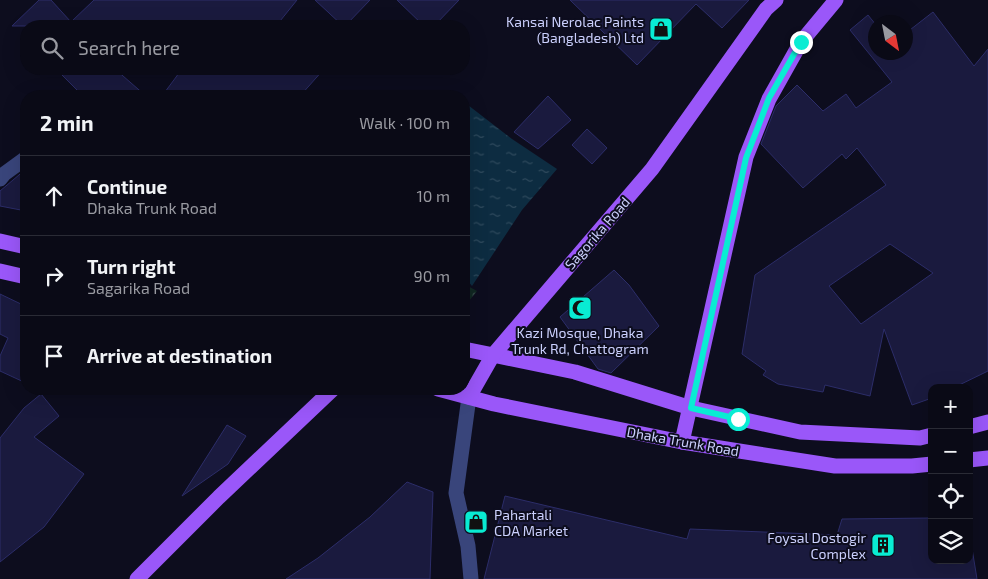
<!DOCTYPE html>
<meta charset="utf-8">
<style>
:root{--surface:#0a0a16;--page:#13131f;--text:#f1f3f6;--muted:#999aa1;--line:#2a2b35}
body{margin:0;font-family:"Exo 2",sans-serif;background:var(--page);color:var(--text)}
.controls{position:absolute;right:15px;bottom:15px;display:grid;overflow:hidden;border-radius:10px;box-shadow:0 5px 20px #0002}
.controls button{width:45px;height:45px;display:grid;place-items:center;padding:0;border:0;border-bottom:1px solid var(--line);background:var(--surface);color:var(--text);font:25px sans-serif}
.compass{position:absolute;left:868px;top:15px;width:45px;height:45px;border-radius:50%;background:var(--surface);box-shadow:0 5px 20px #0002;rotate:148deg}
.stop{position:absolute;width:15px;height:15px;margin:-11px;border:4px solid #09ecd3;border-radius:50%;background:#fff}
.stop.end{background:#09ecd3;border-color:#fff;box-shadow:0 1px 5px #0008}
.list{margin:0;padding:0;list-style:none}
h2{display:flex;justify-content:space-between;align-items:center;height:65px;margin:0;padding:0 20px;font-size:21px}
h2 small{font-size:16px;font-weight:400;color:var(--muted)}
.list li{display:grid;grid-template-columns:32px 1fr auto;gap:15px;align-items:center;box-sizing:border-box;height:80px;padding:0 20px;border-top:1px solid var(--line)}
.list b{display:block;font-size:19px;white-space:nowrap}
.list p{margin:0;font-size:16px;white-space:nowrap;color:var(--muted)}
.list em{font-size:16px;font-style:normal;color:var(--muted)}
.icon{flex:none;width:28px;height:28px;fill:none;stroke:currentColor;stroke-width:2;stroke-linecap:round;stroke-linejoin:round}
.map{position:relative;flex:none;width:988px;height:579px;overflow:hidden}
.search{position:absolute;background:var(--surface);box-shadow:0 5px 20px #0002;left:20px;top:20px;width:450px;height:55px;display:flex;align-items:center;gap:12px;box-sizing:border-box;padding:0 18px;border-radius:20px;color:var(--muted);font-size:19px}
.panel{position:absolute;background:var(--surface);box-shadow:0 5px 20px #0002;left:20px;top:90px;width:450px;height:305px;border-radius:20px}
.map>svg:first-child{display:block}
</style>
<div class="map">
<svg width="988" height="579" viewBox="0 0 988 579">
<defs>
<pattern id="cemetery-stones" width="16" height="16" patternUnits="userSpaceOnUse" patternTransform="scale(1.25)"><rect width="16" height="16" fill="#102722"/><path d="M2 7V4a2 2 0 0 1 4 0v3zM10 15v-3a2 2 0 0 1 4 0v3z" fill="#314543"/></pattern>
<pattern id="water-ripples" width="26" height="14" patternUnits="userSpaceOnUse" patternTransform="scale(1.25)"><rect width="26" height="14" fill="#0d2c41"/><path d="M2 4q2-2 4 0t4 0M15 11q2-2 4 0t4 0" fill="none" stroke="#2f4a5d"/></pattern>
</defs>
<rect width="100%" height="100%" fill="#0d0d1e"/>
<polygon fill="url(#cemetery-stones)" points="464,284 477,291 464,307"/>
<polygon fill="url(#water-ripples)" points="464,102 512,139 557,169 522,210 472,286 464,276"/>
<g fill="#1a1a3e" stroke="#2c2d69" fill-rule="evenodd">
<polygon points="39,0 51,0 71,22 94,0 297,0 276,26 12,26"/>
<polygon points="315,0 370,0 345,26 343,26"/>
<polygon points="397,0 459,0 434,26 424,26"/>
<polygon points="570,0 749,0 722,28 696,4 637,65"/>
<path d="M933,12L974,66L988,49V371L953,388H932V398L912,405L884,329L870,396L825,385L823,392L778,384L763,375L766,371L742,354L755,275L886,185L857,148L846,159L842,154L803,188L761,144L776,106L797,85L823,111L846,94L856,108L892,82L850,30L868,15L876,25V52H906V33ZM890,244L933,273L861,324L829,286Z"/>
<polygon points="56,69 115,69 146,96 83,96"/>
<polygon points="182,69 324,69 300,96 162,96"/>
<polygon points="548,96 571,120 538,149 514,132"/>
<polygon points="587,129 607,148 592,164 572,145"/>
<polygon points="26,169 26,211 0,206 0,191"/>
<polygon points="614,270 629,285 659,326 611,373 598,369 560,317"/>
<polygon points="0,294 23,305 26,298 26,383 0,371 0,356 8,338 0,334"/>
<polygon points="41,394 59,416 34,437 84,474 44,527 0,562 0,438 24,408"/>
<polygon points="227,425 246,436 228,464 182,496"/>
<polygon points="407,482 433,492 430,579 286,579 318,558 370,517"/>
<polygon points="505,496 687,539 690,529 837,535 842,519 932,518 932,560 969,560 969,530 977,579 484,579"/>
</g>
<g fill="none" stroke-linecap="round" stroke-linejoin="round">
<g stroke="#39457b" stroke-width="15">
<polyline points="0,179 4,174 26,158"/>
<polyline points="469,397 456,493 468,546 471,579"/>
</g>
<g stroke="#9a57f9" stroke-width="15">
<polyline points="0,241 26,247"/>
<polyline points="0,271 26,277"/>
<polyline points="464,349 575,372 691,408 800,432 920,438 932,435"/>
<polyline points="438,389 494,404 682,442 835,466 912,466 932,464"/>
<polyline points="469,397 493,355 652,169 766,9 776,0"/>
<polyline points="969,427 988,422"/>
<polyline points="682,442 746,157 769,99 801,42 836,0"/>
<polyline points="969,460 988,458"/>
<polyline points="137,579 219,497 333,389"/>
</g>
</g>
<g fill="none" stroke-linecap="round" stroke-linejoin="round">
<polyline stroke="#09ecd3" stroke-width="6" points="738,419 691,408 746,158 769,98 801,42"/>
</g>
<defs>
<g id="shop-square" transform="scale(1.25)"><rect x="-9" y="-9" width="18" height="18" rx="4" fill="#09ecd3" stroke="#0d0d1e"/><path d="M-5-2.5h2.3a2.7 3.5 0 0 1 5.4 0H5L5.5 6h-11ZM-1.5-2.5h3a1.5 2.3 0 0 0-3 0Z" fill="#111"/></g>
<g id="mosque-square" transform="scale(1.25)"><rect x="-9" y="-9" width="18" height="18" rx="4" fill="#09ecd3" stroke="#0d0d1e"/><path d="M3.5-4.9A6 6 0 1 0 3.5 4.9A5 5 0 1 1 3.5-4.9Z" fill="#111"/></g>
<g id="building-square" transform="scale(1.25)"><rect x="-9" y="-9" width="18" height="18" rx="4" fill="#09ecd3" stroke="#0d0d1e"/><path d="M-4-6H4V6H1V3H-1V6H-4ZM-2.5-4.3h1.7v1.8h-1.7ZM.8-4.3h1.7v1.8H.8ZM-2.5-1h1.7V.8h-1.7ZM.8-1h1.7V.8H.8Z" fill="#111"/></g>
</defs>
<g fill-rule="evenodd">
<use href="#shop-square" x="661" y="29"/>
<use href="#mosque-square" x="580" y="308"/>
<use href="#shop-square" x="476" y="522"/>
<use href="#building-square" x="883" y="545"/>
</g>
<g text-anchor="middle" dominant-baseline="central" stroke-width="4" stroke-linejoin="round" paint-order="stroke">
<g font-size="14" fill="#cbd0fd" stroke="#0d0d1e" text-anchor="end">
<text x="644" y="21">Kansai Nerolac Paints<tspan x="644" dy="16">(Bangladesh) Ltd</tspan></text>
<text x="580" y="332" text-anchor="middle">Kazi Mosque, Dhaka<tspan x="580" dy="16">Trunk Rd, Chattogram</tspan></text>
<text x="494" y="514" text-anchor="start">Pahartali<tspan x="494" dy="16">CDA Market</tspan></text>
<text x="866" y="537">Foysal Dostogir<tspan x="866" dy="16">Complex</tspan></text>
</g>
<g font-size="14" fill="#cbd0fd" stroke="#0d0d1e">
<text transform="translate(597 233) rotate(-49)">Sagorika Road</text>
<text transform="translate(683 441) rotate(10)">Dhaka Trunk Road</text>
</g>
</g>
</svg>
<div class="controls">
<button>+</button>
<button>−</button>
<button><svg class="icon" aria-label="locate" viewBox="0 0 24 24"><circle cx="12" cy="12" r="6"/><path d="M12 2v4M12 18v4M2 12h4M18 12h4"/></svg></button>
<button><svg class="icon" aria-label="layers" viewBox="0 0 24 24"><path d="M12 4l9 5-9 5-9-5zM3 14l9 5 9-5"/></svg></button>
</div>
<svg class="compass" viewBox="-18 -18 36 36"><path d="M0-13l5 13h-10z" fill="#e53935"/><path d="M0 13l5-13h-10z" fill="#999aa1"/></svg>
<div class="stop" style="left:738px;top:419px"></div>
<div class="stop end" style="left:801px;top:42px"></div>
<div class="search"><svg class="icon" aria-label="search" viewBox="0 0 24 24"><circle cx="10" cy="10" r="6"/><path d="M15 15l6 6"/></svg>Search here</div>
<section class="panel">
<h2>2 min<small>Walk · 100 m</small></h2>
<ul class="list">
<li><svg class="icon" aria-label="ahead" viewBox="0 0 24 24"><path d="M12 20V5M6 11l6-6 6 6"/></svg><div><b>Continue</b><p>Dhaka Trunk Road</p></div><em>10 m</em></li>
<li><svg class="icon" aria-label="right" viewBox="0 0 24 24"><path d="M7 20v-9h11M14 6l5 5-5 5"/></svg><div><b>Turn right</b><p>Sagarika Road</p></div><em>90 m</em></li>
<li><svg class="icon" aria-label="arrive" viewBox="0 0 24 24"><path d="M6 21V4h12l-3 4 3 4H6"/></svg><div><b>Arrive at destination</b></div></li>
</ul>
</section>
</div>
